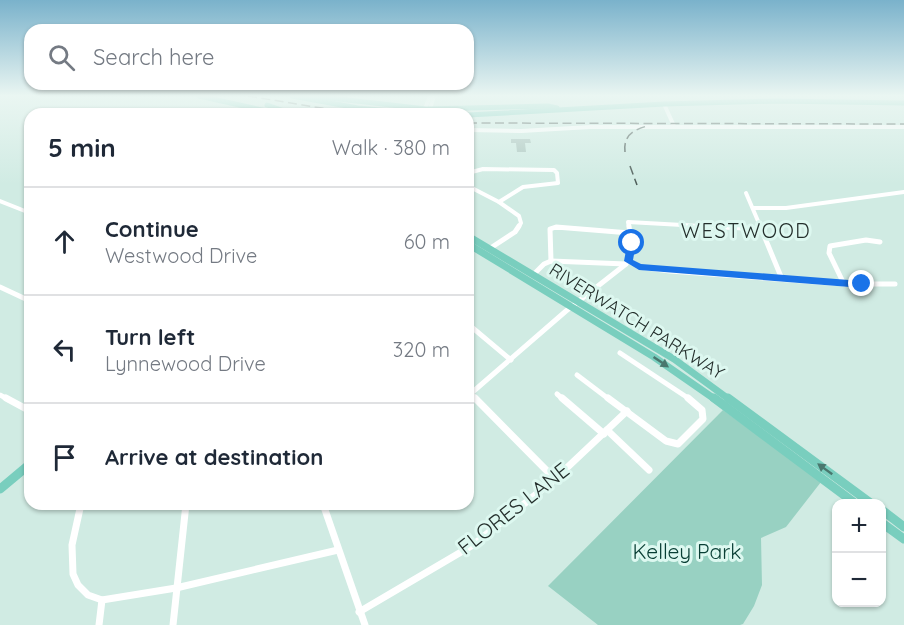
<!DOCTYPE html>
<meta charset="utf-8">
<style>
:root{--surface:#fff;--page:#f2f2f3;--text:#1f2937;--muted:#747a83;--line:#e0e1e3}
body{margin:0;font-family:Quicksand,sans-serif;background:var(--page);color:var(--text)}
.controls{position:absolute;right:18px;bottom:18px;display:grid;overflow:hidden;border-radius:12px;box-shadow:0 2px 4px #0004}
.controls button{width:54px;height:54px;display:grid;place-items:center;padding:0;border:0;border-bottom:2px solid var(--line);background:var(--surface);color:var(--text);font:30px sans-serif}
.stop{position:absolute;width:18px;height:18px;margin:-14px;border:4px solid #1a73e8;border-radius:50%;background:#fff}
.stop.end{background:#1a73e8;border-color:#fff;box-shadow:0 2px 6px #0008}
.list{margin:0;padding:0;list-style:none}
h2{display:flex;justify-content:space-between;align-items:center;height:78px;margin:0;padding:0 24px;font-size:26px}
h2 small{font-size:20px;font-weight:400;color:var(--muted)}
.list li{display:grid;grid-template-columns:39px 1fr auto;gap:18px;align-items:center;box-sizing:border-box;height:108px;padding:0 24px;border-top:2px solid var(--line)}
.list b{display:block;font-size:22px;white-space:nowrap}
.list p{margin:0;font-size:20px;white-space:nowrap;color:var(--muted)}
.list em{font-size:20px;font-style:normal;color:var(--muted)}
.icon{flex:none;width:33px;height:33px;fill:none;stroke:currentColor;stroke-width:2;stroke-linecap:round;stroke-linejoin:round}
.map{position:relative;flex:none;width:904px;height:625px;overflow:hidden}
.search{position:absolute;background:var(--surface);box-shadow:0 2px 4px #0004;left:24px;top:24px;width:450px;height:66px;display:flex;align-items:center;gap:15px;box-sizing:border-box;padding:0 21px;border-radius:18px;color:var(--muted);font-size:22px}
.panel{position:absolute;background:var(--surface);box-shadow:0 2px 4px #0004;left:24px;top:108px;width:450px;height:402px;border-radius:18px}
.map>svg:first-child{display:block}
</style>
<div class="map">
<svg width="904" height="625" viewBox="0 0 904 625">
<rect width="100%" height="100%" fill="#d0ebe3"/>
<polygon fill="#98d1c2" points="723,410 821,482 786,527 761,538 762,585 754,606 743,624 740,625 598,625 548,586"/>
<polygon fill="#acc6bf" points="511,139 530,139 531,143 525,143 526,152 517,152 516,143 511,143"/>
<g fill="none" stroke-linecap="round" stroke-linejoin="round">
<g stroke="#fff" stroke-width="4">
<polyline points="664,104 674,126"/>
<polyline points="425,109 430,96"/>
<polyline points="430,109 434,96"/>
<polyline points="468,130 521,131 590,127 904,127"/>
<polyline points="27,151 30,152"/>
<polyline points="468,173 483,169 554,170 557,173 558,183 523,187 499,202 468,186"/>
<polyline points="746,193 761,228"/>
<polyline points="0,201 30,213"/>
<polyline points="499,202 519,216 521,223 518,228"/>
<polyline points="753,208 786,208 904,192"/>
<polyline points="554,228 566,228"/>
<polyline points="629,228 628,222 737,228"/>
</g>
<g stroke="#fff" stroke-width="5">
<polyline points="709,226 760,229"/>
<polyline points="760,226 782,279"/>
<polyline points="489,249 515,232 519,226"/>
<polyline points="551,261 550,229 556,227 630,233"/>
<polyline points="629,261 639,267 670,271 844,284 895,284"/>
<polyline points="533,275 544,264 551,261 626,264"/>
<polyline points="844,284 829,253 830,246 866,240 880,242"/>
<polyline points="0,287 30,301"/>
<polyline points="468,324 511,360"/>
<polyline points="620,353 691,400"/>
<polyline points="577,375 610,400"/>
<polyline points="471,394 477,400"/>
<polyline points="557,394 564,400"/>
<polyline points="0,395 9,400"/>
<polyline points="468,396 566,311 626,264 631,246 629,226"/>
</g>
<g stroke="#fff" stroke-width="7">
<polyline points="6,398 30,411"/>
<polyline points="475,398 555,479"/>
<polyline points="562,398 604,434"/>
<polyline points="608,398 666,441 678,444 703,419 702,410 688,398"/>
<polyline points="607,430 649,470"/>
<polyline points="81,504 72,545 73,574 78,585 88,595 102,600 176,588 338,550"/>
<polyline points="323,504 365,625"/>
<polyline points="359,612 473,545 555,479 627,411"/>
<polyline points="99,625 102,600"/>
<polyline points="173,625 186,504"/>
</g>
<g stroke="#79cebe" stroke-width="5">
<polyline points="199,96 280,114"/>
<polyline points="292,96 358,108 422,114"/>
<polyline points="313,96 426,109 548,106 557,108"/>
<polyline points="267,105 293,114"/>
<polyline points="468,115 664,104 776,101 904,103"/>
</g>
<g stroke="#79cebe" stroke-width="7">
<polyline points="468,236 674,359 730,400"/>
<polyline points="468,244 654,357 716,400"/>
</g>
<g stroke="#79cebe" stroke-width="9">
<polyline points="714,398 856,504"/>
<polyline points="728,398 872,504"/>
<polyline points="0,489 30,464"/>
<polyline points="882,510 904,527"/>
<polyline points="882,523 904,539"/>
</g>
<g stroke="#4d5c58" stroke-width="1.5" stroke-dasharray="9 4.5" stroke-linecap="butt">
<polyline points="248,96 358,114"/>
<polyline points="468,123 904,124"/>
<path d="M625,152C623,136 633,130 647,126"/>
<polyline points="630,166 637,185"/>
</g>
</g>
<defs><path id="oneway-solid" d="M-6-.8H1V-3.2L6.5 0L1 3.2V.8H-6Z" transform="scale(1.5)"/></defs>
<g fill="#4a776e">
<use href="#oneway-solid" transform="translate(661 362) rotate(34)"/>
<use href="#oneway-solid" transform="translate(825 469) rotate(-144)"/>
</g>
<linearGradient id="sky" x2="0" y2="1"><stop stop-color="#7ab2cb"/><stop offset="0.52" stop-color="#eaf6f2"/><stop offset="1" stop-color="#eaf6f2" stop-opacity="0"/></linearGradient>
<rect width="904" height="184" fill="url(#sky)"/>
<polygon fill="#1a73e8" points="628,240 636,243 633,260 641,264 862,281 867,284 862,288 639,270 624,261"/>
<g text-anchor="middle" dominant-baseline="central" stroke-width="6" stroke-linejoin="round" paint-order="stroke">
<g font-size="18" fill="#242f2c" stroke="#ddf8f0">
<text transform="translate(637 321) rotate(32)">RIVERWATCH PARKWAY</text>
</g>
<g font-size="20" letter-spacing="1.5" fill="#242f2c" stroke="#ddf8f0">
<text x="746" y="230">WESTWOOD</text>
</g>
<g font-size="21" fill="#242f2c" stroke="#ddf8f0">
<text transform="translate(513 508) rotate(-38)">FLORES LANE</text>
</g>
<g font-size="21" fill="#083e34" stroke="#ddf8f0">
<text x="687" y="551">Kelley Park</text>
</g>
</g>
</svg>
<div class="controls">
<button>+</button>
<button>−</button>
</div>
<div class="stop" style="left:632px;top:243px"></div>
<div class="stop end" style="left:862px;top:284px"></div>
<div class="search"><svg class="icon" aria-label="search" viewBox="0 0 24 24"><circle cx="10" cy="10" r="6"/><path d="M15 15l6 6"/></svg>Search here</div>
<section class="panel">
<h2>5 min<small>Walk · 380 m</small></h2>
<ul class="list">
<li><svg class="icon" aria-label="ahead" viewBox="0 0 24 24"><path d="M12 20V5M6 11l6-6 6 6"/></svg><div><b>Continue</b><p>Westwood Drive</p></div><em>60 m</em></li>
<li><svg class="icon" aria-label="left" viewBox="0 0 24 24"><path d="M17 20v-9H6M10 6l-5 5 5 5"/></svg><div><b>Turn left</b><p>Lynnewood Drive</p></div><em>320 m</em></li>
<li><svg class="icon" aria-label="arrive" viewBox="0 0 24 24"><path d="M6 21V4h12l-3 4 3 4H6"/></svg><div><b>Arrive at destination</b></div></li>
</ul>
</section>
</div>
